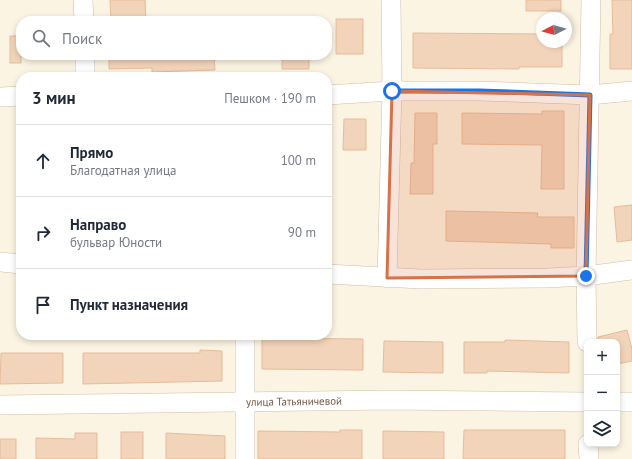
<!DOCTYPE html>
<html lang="ru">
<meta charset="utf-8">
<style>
:root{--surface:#fff;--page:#f2f2f3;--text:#1f2937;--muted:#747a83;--line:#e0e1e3}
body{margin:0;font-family:"PT Sans",sans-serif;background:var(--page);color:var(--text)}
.controls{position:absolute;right:12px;bottom:12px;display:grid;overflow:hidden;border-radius:8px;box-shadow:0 2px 6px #0003}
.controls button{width:36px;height:36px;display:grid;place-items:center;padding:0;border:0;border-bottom:1px solid var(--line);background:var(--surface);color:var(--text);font:20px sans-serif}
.compass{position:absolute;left:536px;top:12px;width:36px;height:36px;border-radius:50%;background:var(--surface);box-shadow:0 2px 6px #0003;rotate:264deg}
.stop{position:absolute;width:12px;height:12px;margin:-9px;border:3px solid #1a73e8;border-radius:50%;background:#fff}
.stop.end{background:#1a73e8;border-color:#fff;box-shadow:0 1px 4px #0008}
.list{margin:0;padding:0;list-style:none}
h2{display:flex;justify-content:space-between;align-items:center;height:52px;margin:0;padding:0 16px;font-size:17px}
h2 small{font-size:13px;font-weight:400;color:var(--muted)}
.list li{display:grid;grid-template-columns:26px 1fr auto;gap:12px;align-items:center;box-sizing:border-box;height:72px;padding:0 16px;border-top:1px solid var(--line)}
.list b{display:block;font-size:15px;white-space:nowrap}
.list p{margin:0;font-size:13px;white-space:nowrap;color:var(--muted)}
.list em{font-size:13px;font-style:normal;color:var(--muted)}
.icon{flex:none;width:22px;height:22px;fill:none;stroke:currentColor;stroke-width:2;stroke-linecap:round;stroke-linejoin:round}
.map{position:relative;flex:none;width:632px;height:459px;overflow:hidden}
.search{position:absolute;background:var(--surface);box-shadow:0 2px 6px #0003;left:16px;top:16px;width:316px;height:44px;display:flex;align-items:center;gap:10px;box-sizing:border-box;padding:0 14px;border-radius:16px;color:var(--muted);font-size:15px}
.panel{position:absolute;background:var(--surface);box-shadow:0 2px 6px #0003;left:16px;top:72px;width:316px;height:268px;border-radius:16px}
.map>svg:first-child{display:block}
</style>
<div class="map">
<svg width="632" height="459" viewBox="0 0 632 459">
<rect width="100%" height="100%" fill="#fcf4e2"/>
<g fill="#f2d4ba" stroke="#e5bb9a">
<polygon points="110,0 145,0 146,21 111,21"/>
<rect x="526" y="0" width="35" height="11"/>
<polygon points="612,0 632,0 632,69 610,69 610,34 613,34"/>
<rect x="336" y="19" width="27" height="35"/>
<polygon points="413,33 542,34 542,42 562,42 562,67 519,67 519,69 413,68"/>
<rect x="10" y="36" width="11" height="27"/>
<polygon points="109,55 214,55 215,70 152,72 152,68 109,69"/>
<rect x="282" y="55" width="27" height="14"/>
<polygon points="542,111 564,111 564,189 541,189 542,145 462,144 462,113 542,114"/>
<polygon points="415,113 437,113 437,144 433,144 433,194 410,194 411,163 414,163"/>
<polygon points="344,119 366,119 366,150 343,150"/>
<polygon points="632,205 632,240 617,242 614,207"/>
<polygon points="446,211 538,213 537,217 574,217 574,248 551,248 551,244 446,241"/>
<polygon points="627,330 632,349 632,361 617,364 617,342 598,342 598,337"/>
<polygon points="262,338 363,339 363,370 262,369"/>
<polygon points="505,340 569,342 569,373 487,371 487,373 464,373 464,342 505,342"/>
<polygon points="384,341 443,342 443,373 383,372"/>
<polygon points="200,350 222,351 222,381 83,384 83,353 200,353"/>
<polygon points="1,353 63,353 63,383 0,384"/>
<polygon points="340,430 362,430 362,459 258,459 258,431 340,432"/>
<polygon points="464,430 565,430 565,459 463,459"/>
<polygon points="383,431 444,432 444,459 383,459"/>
<rect x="121" y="432" width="22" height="27"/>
<polygon points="75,433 97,433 97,459 36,459 36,438 75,439"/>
<polygon points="166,433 225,436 225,459 166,459"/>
<rect x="0" y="439" width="16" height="20"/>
</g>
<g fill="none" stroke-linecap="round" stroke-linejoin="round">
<g stroke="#cebca9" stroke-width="20">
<g id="minor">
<polyline points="83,0 84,21"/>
<polyline points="85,55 85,77"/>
<polyline points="327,95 392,91 479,91 590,95 632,91"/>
<polyline points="0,97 21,96"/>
<polyline points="0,262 21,264"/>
<polyline points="327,274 421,279 547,278 586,276 632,270"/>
<polyline points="387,278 392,91 391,0"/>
<polyline points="587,342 586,276 591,0"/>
<polyline points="617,402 632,402"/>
<path id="s1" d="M0,405L390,400L587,402"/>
<polyline points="588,444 589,459"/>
<polyline points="245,459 245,335"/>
</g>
</g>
<use href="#minor" stroke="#fff" stroke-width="19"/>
</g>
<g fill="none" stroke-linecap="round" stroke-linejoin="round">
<polyline stroke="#1a73e8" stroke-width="5" points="392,91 479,91 590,95 586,276"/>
</g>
<path fill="#d77146" fill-opacity="0.2" stroke="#d77146" stroke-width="3" stroke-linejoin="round" d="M392,91L590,95L586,276L387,278Z"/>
<g text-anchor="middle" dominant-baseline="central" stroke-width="3" stroke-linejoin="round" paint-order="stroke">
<g font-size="11" fill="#745b48" stroke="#fff8e9">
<text stroke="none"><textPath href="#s1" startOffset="294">улица Татьяничевой</textPath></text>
</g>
</g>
</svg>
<div class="controls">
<button>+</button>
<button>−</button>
<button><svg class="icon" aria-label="layers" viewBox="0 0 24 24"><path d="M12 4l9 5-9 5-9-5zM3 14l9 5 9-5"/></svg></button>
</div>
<svg class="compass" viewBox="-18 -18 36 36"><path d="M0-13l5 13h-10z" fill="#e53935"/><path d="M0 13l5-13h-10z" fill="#747a83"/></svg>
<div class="stop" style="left:392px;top:91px"></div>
<div class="stop end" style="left:586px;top:276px"></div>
<div class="search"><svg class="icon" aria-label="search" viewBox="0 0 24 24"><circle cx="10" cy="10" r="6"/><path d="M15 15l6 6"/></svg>Поиск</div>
<section class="panel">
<h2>3 мин<small>Пешком · 190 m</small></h2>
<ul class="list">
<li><svg class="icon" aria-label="ahead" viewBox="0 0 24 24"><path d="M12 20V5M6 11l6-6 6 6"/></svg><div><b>Прямо</b><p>Благодатная улица</p></div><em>100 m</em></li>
<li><svg class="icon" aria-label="right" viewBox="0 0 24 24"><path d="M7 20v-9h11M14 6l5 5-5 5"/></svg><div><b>Направо</b><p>бульвар Юности</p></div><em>90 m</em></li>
<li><svg class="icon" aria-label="arrive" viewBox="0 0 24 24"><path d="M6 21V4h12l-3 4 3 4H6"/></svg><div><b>Пункт назначения</b></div></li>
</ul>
</section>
</div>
